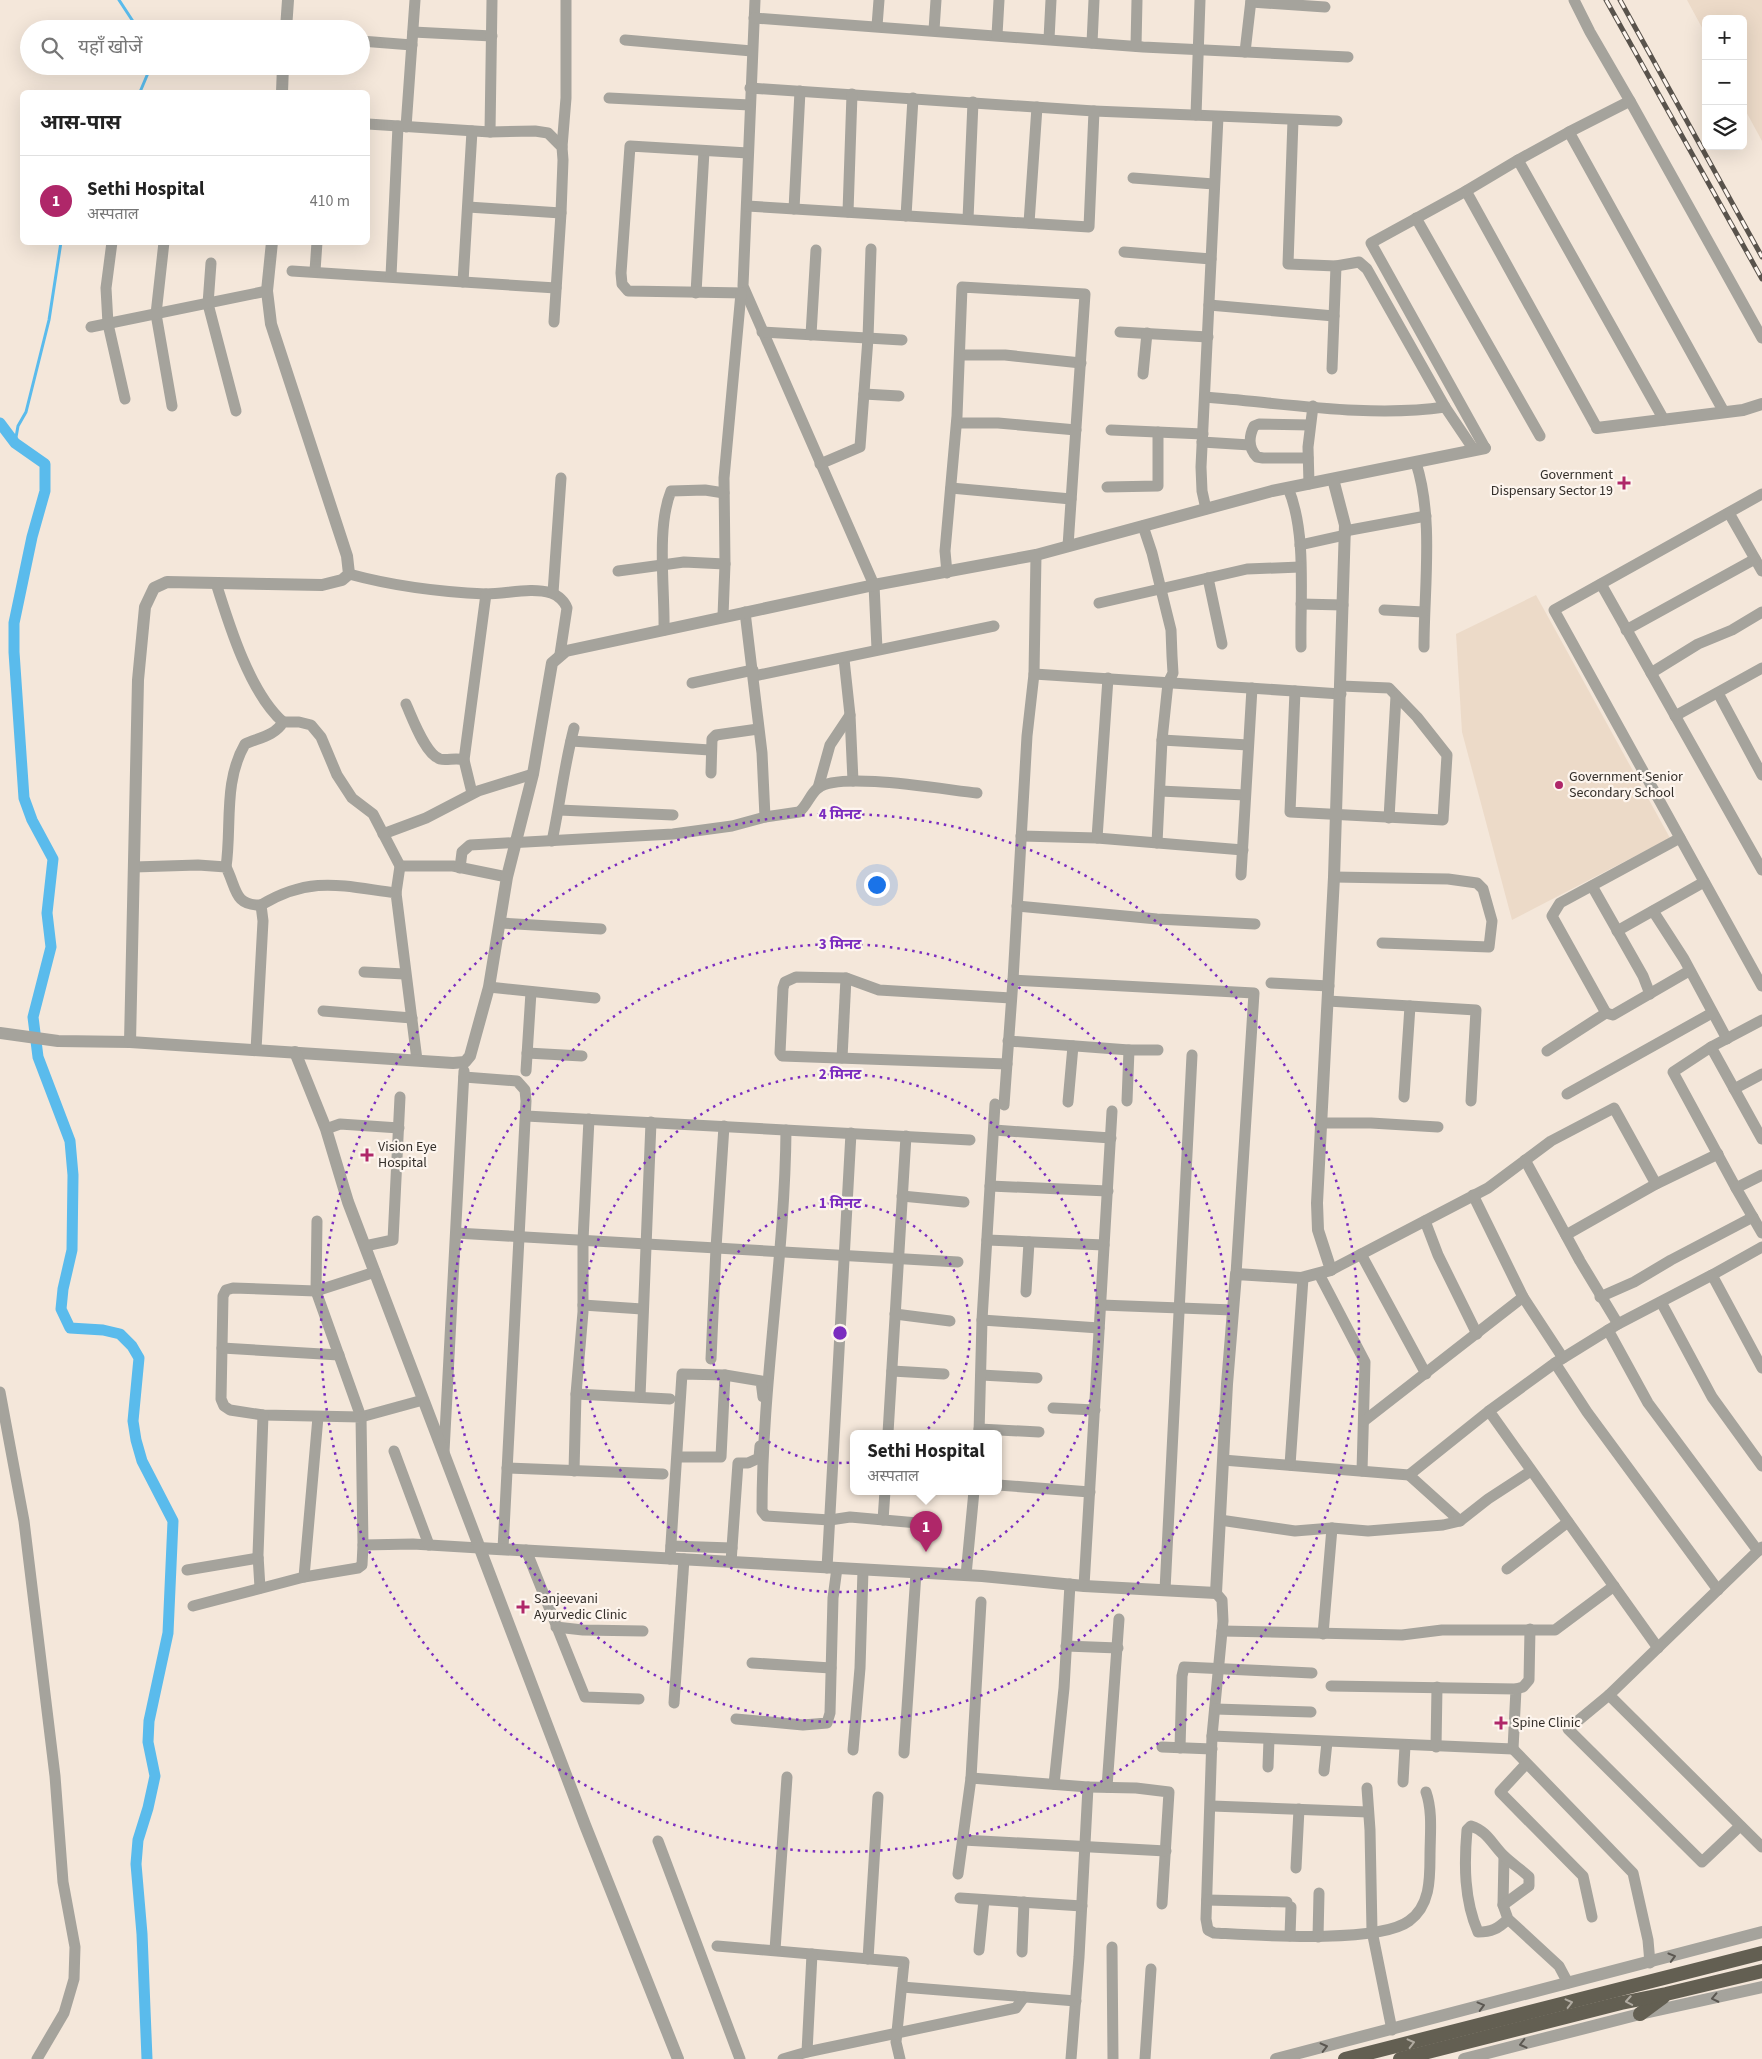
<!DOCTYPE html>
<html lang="hi">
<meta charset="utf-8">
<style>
:root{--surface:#fff;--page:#f2f2f2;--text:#222;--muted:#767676;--line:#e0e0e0;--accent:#af2769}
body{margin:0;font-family:"Source Sans 3","Noto Sans Devanagari",sans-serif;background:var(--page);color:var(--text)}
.controls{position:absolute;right:15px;top:15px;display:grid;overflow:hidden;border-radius:8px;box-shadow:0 5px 20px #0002}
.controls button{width:45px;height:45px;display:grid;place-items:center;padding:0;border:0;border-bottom:1px solid var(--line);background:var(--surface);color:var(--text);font:25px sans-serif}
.you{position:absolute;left:876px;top:884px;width:18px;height:18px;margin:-12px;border:4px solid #fff;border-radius:50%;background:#1a73e8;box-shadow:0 0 0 8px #1a73e833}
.badge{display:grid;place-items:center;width:32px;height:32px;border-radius:50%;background:var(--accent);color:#fff;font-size:16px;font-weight:700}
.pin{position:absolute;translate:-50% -41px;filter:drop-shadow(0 1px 2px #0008)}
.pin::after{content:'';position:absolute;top:26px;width:18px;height:15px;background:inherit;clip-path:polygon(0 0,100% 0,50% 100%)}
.popup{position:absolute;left:850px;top:1430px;width:152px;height:65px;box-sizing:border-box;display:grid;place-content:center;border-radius:8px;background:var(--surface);filter:drop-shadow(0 1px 4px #0005);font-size:16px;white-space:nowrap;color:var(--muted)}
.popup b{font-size:19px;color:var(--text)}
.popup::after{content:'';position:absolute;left:50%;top:100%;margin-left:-10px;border:10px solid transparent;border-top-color:var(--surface)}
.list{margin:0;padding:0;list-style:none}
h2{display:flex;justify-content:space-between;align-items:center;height:65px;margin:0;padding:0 20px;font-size:21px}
h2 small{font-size:16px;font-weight:400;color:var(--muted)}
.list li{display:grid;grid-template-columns:32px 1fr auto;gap:15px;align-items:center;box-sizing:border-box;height:90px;padding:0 20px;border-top:1px solid var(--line)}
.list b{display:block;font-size:19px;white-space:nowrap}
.list p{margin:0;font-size:16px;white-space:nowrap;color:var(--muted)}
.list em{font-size:16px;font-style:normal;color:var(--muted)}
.icon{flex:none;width:28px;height:28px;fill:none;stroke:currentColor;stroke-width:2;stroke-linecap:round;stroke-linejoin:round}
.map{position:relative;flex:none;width:1762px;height:2059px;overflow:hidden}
.search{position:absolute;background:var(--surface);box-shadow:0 5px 20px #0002;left:20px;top:20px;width:350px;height:55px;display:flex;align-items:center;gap:12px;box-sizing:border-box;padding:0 18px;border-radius:28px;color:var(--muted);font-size:19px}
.panel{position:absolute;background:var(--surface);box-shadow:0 5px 20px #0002;left:20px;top:90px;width:350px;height:155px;border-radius:8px}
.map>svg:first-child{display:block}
</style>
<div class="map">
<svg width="1762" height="2059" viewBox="0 0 1762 2059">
<rect width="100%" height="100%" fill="#f4e7da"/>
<g fill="#ecdac8">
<polygon points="1687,0 1762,0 1762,141 1743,106 1743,19 1706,19 1706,35"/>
<polygon points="1536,595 1670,838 1512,920 1462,732 1456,634"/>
</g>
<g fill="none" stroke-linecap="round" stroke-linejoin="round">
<g stroke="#5abbec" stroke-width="3">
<polyline points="119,0 138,29"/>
<polyline points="140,92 151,66"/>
<polyline points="15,443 18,426 26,412 49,320 61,242"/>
</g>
<polyline stroke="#5abbec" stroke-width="11" points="0,423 15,443 45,464 45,491 32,537 14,623 14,652 24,798 32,820 53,859 47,913 51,947 33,1017 38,1057 70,1141 73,1175 72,1250 63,1289 61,1309 70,1328 103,1330 120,1334 132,1346 139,1358 133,1421 136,1440 142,1461 173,1521 168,1633 149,1721 148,1742 155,1776 148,1808 138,1840 136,1864 142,1934 147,2059"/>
<g stroke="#a5a39c" stroke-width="11">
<polyline points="755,0 743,286 874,585 877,649"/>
<polyline points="1574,0 1590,32 1630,101"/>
<polyline points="1251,2 1325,7"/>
<polyline points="754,18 1143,47 1348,57"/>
<polyline points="877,26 879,0"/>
<polyline points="934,30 936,0"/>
<polyline points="413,32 492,36"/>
<polyline points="997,35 999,0"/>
<polyline points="1049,39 1051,0"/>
<polyline points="625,40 752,51"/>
<polyline points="361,41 412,45"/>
<polyline points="1092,43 1094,0"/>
<polyline points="1136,46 1137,0"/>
<polyline points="1245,52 1251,0"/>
<polyline points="609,98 750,105"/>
<polyline points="1094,111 1337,121"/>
<polyline points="1196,115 1200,0"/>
<polyline points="1293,120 1288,264 1336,266 1359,262 1367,269 1445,407 1474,450"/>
<polyline points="368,124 490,132 535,131 548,133 562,147 563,160 561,213 554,322"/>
<polyline points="406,127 415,0"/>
<polyline points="490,132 492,0"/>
<polyline points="1569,132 1630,101 1762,338"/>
<polyline points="562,147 566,98 566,0"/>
<polyline points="1518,160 1569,132 1724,412"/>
<polyline points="1133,178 1214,184"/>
<polyline points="1466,191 1597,428"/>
<polyline points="747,206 1089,227 1094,111 750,88"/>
<polyline points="468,207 561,213"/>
<polyline points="794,209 800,91"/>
<polyline points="848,212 852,94"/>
<polyline points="906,216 913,98"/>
<polyline points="1416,218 1540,436"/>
<polyline points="968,219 973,102"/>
<polyline points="1029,223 1037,107"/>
<polyline points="112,242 106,288 108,324 125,399"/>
<polyline points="164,242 156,314 172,406"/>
<polyline points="1124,252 1211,259"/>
<polyline points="211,263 208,304 236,411"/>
<polyline points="292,271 556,288"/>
<polyline points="315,271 317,242"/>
<polyline points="391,276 398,126"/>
<polyline points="463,282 472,131"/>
<polyline points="696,293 704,151"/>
<polyline points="745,293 628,291 622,284 621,273 630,146 748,153"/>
<polyline points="1209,305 1334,316"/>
<polyline points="91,327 267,291"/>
<polyline points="762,332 902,340"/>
<polyline points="1120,332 1208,337"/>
<polyline points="811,335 816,250"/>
<polyline points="960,355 1005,355 1081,363"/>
<polyline points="1332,369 1336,266"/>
<polyline points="1143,374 1147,333"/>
<polyline points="864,394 899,396"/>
<path d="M1205,397C1283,403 1369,418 1445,407"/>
<polyline points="957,423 998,423 1076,430"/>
<polyline points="1111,430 1203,434"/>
<polyline points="1202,442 1250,445"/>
<polyline points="1485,448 1371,243 1466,191 1518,160 1664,420"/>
<path d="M1308,458H1263L1257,457C1248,448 1249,436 1254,426L1259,424L1310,425"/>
<path d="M1416,463C1434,518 1424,588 1424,647"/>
<polyline points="820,464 860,447 868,338 871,249"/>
<polyline points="1309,484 1308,447 1313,406"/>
<polyline points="1107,487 1158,486 1158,432"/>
<polyline points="951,488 1071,499"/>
<path d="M1288,488C1307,532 1300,598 1301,647"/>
<polyline points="1762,494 1554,610 1762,986"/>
<polyline points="1206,509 1202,491 1201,467 1218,117"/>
<polyline points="1729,513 1762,571"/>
<polyline points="1143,526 1152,553 1171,630 1172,656 1173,673 1168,683 1162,740 1157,843"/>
<polyline points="1345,531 1426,516"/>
<polyline points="1300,545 1345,535"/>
<polyline points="618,571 684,562 725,564"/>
<polyline points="947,573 945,551 957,416 962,287 1085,294 1068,546"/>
<path d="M349,574C393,586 441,592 486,594C507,594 531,587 551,593C558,595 565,602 567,608L560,654"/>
<polyline points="1208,578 1222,644"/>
<path d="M216,583C229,625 250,693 283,722"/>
<polyline points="1601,584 1762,870"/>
<polyline points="553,593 561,478"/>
<polyline points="1099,603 1247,569 1300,567"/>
<polyline points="1301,604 1343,605"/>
<polyline points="1384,610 1424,612"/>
<polyline points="723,616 725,564 724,478 741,293"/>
<path d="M664,630C665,590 656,528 671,491L705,490L724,493"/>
<polyline points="1626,630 1755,559"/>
<polyline points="844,659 850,715 853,781"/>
<polyline points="1651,673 1698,644 1732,630 1762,612"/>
<polyline points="1034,674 1341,694"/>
<polyline points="754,676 994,626"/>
<polyline points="692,683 753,670"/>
<polyline points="1295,691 1290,812 1443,820 1447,755 1417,717 1389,688 1341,686"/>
<polyline points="1718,693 1762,775"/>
<path d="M406,704C412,717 425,754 440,759C447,761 456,757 464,760L472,793"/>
<polyline points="1675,716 1762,668"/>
<polyline points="1162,740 1248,745"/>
<polyline points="571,741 710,750"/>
<polyline points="464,760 486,594"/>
<polyline points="711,773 712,739 716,735 758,729"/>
<polyline points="818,788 830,745 850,715"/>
<polyline points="1160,791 1245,795"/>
<polyline points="559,810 673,815"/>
<path d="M765,817L799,812C807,806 810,794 818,788C840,771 946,790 977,793"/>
<polyline points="1389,818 1396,696"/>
<polyline points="383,834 426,818 478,791 533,774"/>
<polyline points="1021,836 1097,838 1243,850"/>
<polyline points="1097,838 1108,678"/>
<path d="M552,841C560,804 564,766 574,728"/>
<polyline points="400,866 453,866 507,877"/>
<path d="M134,867L198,865L226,867C237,889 234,906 261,905"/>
<path d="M226,867C232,826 223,782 245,744C258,738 275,736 283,722H299L311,725L321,737L337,775L352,798L373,814L400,866L396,893"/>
<polyline points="460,868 462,852 470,845 673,834 732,826 765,817 762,753 745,612"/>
<polyline points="1241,875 1252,688"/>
<polyline points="1334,877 1448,879 1477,883 1483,889 1492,921 1489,947 1382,943"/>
<polyline points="1592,886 1643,976 1650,994"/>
<polyline points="1017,906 1157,919 1255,924"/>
<polyline points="1653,911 1684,959 1727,1039"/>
<polyline points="500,923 601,929"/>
<polyline points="1617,931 1704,882"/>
<polyline points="364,972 405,974"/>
<polyline points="1013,980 1027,736 1034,674 1036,555"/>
<polyline points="1271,983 1329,986"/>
<polyline points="489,987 595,998"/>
<polyline points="1328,1001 1476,1010 1471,1101"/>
<polyline points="323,1011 412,1018"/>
<polyline points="1606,1013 1552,916 1560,903 1680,838"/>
<polyline points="1762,1020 1711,1047 1762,1139"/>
<polyline points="1008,1041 1129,1050 1158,1050"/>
<polyline points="1711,1047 1673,1072 1736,1188"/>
<path d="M256,1050L263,921L261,905C311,875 342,886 396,893L417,1060"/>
<polyline points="1547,1051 1606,1013 1613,1015 1689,971"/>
<polyline points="527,1053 582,1056"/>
<polyline points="842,1058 846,978"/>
<polyline points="1007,1064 782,1056 780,1053 783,988 785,982 796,977 846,978 879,990 1011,998"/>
<polyline points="526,1071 531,992"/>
<polyline points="464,1077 517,1081 525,1090 526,1101 503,1549"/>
<polyline points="1734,1089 1762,1074"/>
<polyline points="1567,1094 1712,1013"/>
<polyline points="1404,1097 1410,1006"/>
<polyline points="1127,1101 1129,1050"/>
<polyline points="1068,1102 1073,1046"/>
<polyline points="1004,1105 1013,980 1254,993 1236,1274"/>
<polyline points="526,1116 970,1140"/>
<polyline points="1321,1123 1371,1123 1438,1127"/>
<polyline points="326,1129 340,1124 399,1128"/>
<path d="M786,1130C785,1257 762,1383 762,1511L766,1516L830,1520L850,1517L929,1524"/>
<polyline points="994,1130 1111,1138"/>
<polyline points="1525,1160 1580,1261 1618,1324"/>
<polyline points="1762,1175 1736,1188 1762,1233"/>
<polyline points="990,1186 1108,1191"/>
<polyline points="1473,1195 1523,1297 1563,1358"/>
<polyline points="902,1196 964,1202"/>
<polyline points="317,1221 316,1291 361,1417 423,1400"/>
<polyline points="1425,1221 1438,1255 1477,1334"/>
<polyline points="456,1233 958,1262"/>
<polyline points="1566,1235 1656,1184 1718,1154"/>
<polyline points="987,1240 1104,1245"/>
<polyline points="365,1246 393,1240 400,1097"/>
<polyline points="1762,1247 1712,1275 1762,1368"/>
<polyline points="1361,1254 1426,1374"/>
<polyline points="1331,1270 1488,1188 1551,1141 1614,1108 1656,1184"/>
<polyline points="375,1272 316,1291 233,1288 226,1290 223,1296 221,1399 224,1406 230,1410 263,1415 361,1417 363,1545 413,1544 479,1548"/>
<polyline points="1319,1274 1365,1362 1362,1471"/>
<polyline points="1712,1275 1618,1324 1555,1363 1587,1412 1718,1590"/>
<polyline points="1026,1292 1029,1242"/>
<polyline points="1600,1297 1634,1282 1671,1260 1753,1217"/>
<polyline points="1661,1302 1712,1397 1762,1466"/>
<polyline points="583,1305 642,1309"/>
<polyline points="1101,1305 1233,1310"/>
<polyline points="895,1314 950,1321"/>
<polyline points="982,1320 995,1104"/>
<polyline points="1608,1330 1648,1403 1758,1551"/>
<polyline points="222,1348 339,1355"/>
<polyline points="711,1359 716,1248 724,1126"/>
<polyline points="1555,1363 1489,1411 1658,1648"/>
<polyline points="892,1371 944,1374"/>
<polyline points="981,1375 1037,1378"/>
<polyline points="0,1392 24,1521 55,1776 63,1882 75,1947 74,1979 64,2013 37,2059"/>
<polyline points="576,1394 670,1399"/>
<polyline points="640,1397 651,1122"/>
<polyline points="1053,1408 1095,1410"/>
<polyline points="1364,1421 1523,1297"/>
<polyline points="979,1429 1039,1432"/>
<polyline points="888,1433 906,1136"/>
<polyline points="979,1433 982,1320 1099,1328"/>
<polyline points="394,1451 429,1545"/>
<polyline points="444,1452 464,1071"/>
<polyline points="678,1457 721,1457 725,1375"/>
<polyline points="1223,1460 1409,1475 1489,1411"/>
<polyline points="1290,1465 1303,1278"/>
<polyline points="507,1468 663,1474"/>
<polyline points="574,1471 576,1394 583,1312 583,1240 589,1119"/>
<polyline points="1409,1475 1460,1521"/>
<polyline points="998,1485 1090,1492"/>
<polyline points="883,1520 885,1491"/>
<polyline points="1220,1520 1295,1531 1332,1528 1368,1531 1443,1525 1460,1521 1488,1499 1531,1471"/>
<polyline points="671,1546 732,1548"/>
<polyline points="1762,1547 1609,1695 1762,1847"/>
<polyline points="526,1550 585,1697 639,1699"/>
<polyline points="670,1559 682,1374 725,1375 761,1381 763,1397"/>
<polyline points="731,1562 738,1463 748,1463 759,1458 760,1446"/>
<polyline points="827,1568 851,1133"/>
<polyline points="1507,1569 1568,1522"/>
<polyline points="187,1570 258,1558"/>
<polyline points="966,1575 974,1491"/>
<polyline points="304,1577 358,1568 362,1565 363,1545"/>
<polyline points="1084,1586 1112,1111"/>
<polyline points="260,1588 258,1555 263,1415"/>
<polyline points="1165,1590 1192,1055"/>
<polyline points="1216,1593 1222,1600 1223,1621 1212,1736 1513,1749 1516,1689 1331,1686"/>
<polyline points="193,1606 304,1577 318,1417"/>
<polyline points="556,1627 583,1630 643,1631"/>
<polyline points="1222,1631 1402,1635 1442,1630 1555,1630 1614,1586"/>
<polyline points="1323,1634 1332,1528"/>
<polyline points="1066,1646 1118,1648"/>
<polyline points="752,1663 831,1668"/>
<polyline points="1516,1689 1523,1687 1529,1680 1530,1629"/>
<polyline points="1609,1695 1568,1729 1702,1862 1740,1826"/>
<polyline points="674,1703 684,1559"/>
<polyline points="1215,1709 1311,1712"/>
<polyline points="736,1719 803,1725 827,1723 830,1713 833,1598 837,1568"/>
<path d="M1212,1736L1206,1919L1208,1930L1214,1933C1254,1935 1378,1944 1409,1921C1430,1906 1430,1880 1430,1856C1430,1835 1433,1812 1426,1792"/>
<polyline points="1162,1747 1212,1749"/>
<polyline points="1436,1747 1437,1687"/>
<polyline points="1180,1748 1182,1676 1184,1667 1312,1673"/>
<polyline points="1513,1749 1633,1873 1648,1940 1650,1963"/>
<polyline points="853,1750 860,1668 863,1570"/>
<polyline points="904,1753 916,1573"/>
<polyline points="1526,1764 1500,1792 1583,1876 1592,1917"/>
<polyline points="1268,1767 1269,1739"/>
<polyline points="1324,1771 1327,1742"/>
<polyline points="971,1778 1088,1787 1079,1957 1071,2059"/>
<polyline points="1403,1782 1405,1746"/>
<polyline points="1054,1784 1064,1688 1070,1584"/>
<polyline points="1088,1787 1136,1788 1169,1792 1162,1904"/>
<polyline points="1107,1787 1119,1619"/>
<polyline points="1367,1788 1370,1830 1372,1931 1392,2030"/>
<polyline points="1212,1806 1368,1812"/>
<polyline points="963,1840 1166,1851"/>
<polyline points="658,1841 740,2059"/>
<polyline points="1296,1868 1299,1809"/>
<polyline points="958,1874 971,1778 981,1602"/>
<polyline points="960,1898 1082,1906"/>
<polyline points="1207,1900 1287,1902"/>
<polyline points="1503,1905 1504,1857"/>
<path d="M1508,1919C1498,1929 1491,1932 1478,1932C1464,1900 1464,1864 1467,1830L1471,1826C1487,1831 1492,1844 1504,1856C1512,1864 1521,1869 1529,1877V1886L1503,1905L1508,1919L1559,1966L1568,1983"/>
<polyline points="1290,1936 1291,1907"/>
<polyline points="1318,1937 1319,1893"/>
<polyline points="717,1946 904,1962 896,2042 900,2059"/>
<polyline points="1112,1947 1113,2059"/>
<polyline points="775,1950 787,1777"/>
<polyline points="979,1950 984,1900"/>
<polyline points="1022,1952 1024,1902"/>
<polyline points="868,1959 878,1797"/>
<polyline points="902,1987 1076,2001"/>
<polyline points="807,2052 812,1954"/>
<polyline points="783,2059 807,2052 1016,2008 1024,1997"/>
<polyline points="1145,2059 1151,1969"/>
</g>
<g stroke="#a5a39c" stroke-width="12">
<polyline points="286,29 288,0"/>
<polyline points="282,92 283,66"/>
<polyline points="1597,428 1743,410 1762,404"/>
<polyline points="0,1033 58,1041 130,1042 453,1063 465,1062 470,1056 489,987 507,877 533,774 552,663 566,651 874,585 1036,555 1272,491 1485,448"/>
<polyline points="130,1042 138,680 145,607 154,588 167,582 322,585 342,580 349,574 347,556 271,324 267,291 272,242"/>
<polyline points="295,1052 326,1129 348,1202 444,1454 585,1825 678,2059"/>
<polyline points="479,1548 982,1576 1084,1586 1216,1593 1227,1384 1236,1274 1301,1278 1331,1270 1318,1230 1317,1203 1334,877 1345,525 1333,479"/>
<polyline points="1276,2059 1762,1932"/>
<polyline points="1464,2059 1640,2014 1762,1987"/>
</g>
<g stroke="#635f52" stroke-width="14">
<polyline points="1640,2014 1663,1997"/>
<polyline points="1345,2059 1762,1953"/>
<polyline points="1400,2059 1621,2003 1666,1994 1762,1971"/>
</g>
<g stroke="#59534c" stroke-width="5">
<g id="rail">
<polyline points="1606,0 1762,279"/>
<polyline points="1620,0 1762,257"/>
</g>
</g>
<use href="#rail" stroke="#fdf5ee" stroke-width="3" stroke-dasharray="9" stroke-linecap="butt"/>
</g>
<defs><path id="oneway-chevron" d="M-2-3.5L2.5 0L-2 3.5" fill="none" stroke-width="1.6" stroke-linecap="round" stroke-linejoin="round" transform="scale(1.25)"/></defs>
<g stroke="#5b5751">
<use href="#oneway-chevron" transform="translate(1672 1957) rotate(-16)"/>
<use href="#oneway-chevron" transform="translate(1715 1998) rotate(168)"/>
<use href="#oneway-chevron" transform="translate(1481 2006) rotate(-15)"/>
<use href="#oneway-chevron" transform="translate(1523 2044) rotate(166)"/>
<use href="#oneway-chevron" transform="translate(1324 2047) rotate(-14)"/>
</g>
<g stroke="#b0aaa0">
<use href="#oneway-chevron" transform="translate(1629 2001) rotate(170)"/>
<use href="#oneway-chevron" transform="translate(1569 2003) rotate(-14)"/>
<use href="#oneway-chevron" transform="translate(1411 2043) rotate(-14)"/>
</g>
<g fill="none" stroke="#7b2cbf" stroke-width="2.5" stroke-dasharray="2.5 5">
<circle cx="840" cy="1333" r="130"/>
<circle cx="840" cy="1333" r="259"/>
<circle cx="840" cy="1333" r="389"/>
<circle cx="840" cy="1333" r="519"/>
</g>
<g fill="#af2769" stroke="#fdf5ee" stroke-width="2">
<path d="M1621.5 475.5h5v5h5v5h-5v5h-5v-5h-5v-5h5z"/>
<circle cx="1559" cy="785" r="5"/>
<path d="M364.5 1147.5h5v5h5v5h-5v5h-5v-5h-5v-5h5z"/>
<path d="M520.5 1599.5h5v5h5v5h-5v5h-5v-5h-5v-5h5z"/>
<path d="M1498.5 1715.5h5v5h5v5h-5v5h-5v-5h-5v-5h5z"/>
</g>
<g text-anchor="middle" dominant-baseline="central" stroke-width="4.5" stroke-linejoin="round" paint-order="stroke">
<g font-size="14" fill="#332e29" stroke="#fdf5ee" text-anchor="start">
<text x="1613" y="475" text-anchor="end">Government<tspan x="1613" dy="16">Dispensary Sector 19</tspan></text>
<text x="1569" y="777">Government Senior<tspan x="1569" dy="16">Secondary School</tspan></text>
<text x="378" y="1147">Vision Eye<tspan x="378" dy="16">Hospital</tspan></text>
<text x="534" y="1599">Sanjeevani<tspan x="534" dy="16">Ayurvedic Clinic</tspan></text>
<text x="1512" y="1723">Spine Clinic</text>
</g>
</g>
<circle cx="840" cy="1333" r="8" fill="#7b2cbf" stroke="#fdf5ee" stroke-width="2.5"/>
<g font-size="15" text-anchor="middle" font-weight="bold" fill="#7b2cbf" stroke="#fdf5ee" stroke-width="4.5" stroke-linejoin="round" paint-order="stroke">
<text x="840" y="819">4 मिनट</text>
<text x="840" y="949">3 मिनट</text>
<text x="840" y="1079">2 मिनट</text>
<text x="840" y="1208">1 मिनट</text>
</g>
</svg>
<div class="controls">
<button>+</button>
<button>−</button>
<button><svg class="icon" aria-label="layers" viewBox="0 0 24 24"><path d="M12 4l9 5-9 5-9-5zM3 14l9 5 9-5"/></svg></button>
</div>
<div class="you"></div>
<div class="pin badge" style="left:926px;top:1552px">1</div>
<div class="popup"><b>Sethi Hospital</b>अस्पताल</div>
<div class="search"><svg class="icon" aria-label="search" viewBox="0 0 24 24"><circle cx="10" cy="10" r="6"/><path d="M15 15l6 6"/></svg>यहाँ खोजें</div>
<section class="panel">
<h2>आस-पास<small></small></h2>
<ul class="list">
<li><span class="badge">1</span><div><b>Sethi Hospital</b><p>अस्पताल</p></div><em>410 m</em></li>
</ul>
</section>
</div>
